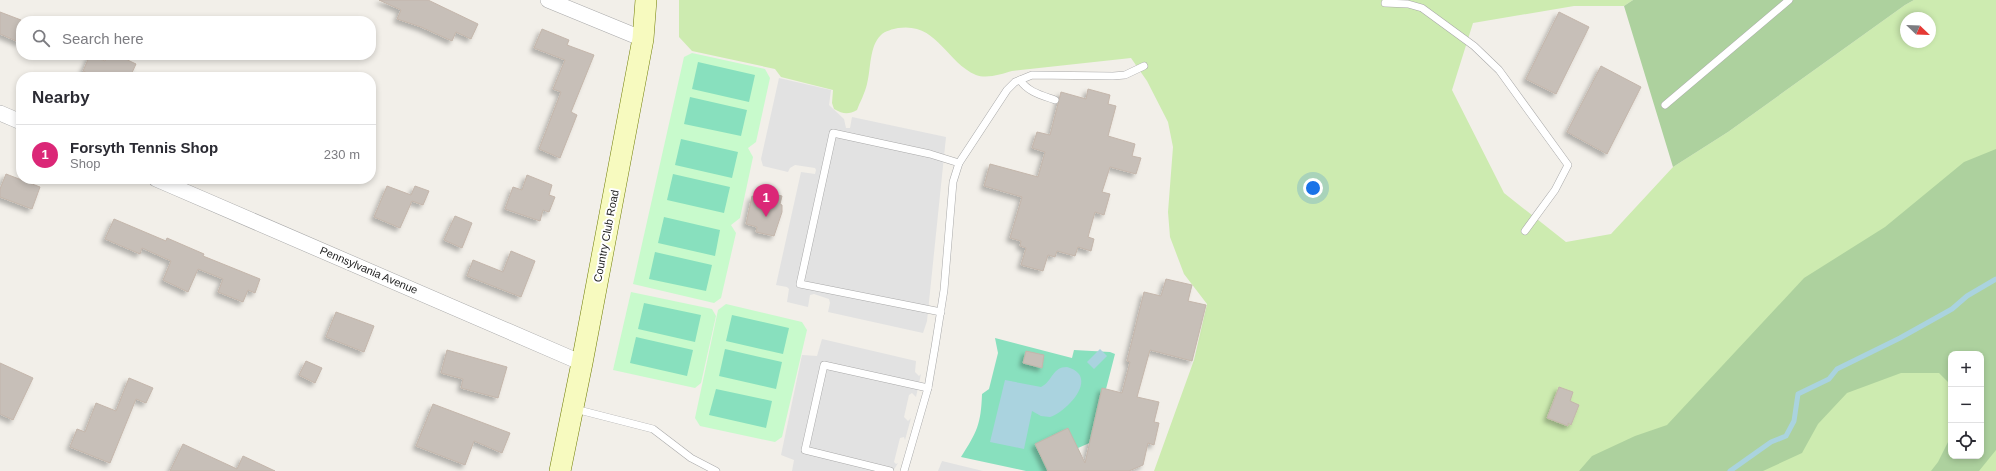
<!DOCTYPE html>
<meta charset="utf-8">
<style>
:root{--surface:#fff;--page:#f2f2f3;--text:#2b2b33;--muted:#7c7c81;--line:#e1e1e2;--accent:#db2777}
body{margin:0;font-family:Arial,sans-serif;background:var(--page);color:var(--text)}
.controls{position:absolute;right:12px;bottom:12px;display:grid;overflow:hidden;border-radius:8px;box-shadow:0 2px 6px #0003}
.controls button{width:36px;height:36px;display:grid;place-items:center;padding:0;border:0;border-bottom:1px solid var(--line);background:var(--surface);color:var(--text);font:20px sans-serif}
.compass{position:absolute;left:1900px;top:12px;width:36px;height:36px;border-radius:50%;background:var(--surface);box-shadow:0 2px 6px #0003;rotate:113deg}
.you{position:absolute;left:1313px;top:188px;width:14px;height:14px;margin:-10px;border:3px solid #fff;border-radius:50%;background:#1a73e8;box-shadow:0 0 0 6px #1a73e833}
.badge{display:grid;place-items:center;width:26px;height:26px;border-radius:50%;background:var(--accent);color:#fff;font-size:13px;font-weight:700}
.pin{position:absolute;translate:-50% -33px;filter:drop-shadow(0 1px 2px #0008)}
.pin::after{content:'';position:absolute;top:21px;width:14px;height:12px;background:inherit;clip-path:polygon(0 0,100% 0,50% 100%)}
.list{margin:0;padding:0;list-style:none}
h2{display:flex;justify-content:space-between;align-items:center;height:52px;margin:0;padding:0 16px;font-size:17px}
h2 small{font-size:13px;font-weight:400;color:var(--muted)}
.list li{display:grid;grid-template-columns:26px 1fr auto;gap:12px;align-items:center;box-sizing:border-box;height:60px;padding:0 16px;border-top:1px solid var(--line)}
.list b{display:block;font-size:15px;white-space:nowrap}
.list p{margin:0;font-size:13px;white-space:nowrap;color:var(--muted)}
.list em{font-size:13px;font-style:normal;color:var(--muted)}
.icon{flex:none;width:22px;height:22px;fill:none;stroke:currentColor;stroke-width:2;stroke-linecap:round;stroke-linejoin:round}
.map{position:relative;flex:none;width:1996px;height:471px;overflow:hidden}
.search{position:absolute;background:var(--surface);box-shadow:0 2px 6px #0003;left:16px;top:16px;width:360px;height:44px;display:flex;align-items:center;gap:10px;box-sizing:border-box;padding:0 14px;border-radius:16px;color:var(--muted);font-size:15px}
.panel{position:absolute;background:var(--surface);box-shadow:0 2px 6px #0003;left:16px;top:72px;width:360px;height:112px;border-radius:16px}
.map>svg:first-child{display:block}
</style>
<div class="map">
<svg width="1996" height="471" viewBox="0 0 1996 471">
<defs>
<filter id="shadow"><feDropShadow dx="-3.5" dy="3.5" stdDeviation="2" flood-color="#0004"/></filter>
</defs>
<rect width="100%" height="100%" fill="#f2efe9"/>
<path fill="#cdebb0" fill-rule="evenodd" d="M679,0H1633L1624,6H1574L1473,23L1452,90L1504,193L1566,242L1611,234L1673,167L1728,132L1905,5L1914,0H1996V471H1154L1194,360L1207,304L1184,274L1170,237L1168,212L1173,147L1168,122L1147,81L1131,58L1012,71C1002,74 987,79 976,75C945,61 937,22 898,28C893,29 885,31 881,35C869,46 871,70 867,84C865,93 860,102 857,110C848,115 843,114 834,109L832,103L833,90L781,77L775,69L692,51L679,37ZM1906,18H1930V42H1906ZM1951,354H1981V456H1951Z"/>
<g fill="#add19e">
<polygon points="1633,0 1914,0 1905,5 1728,132 1673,167 1624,6"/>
<polygon points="1996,149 1996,450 1979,471 1931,471 1938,462 1951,436 1951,456 1981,456 1981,354 1951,354 1951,385 1939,373 1901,373 1847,393 1818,424 1802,453 1763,471 1579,471 1592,456 1635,436 1667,425 1804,278 1885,227 1964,162"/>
</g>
<g fill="#c8facc">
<polygon points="692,53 765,69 770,78 756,142 748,148 753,157 740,218 731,225 736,233 721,298 714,303 633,284 684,57"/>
<polygon points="631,292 712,309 716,316 701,383 695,388 613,370"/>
<polygon points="726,304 802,322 807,330 782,437 775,442 700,426 695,418 718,310"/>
</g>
<g fill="#88e0be">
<polygon points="698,62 755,75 749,102 692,89"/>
<polygon points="690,97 747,110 741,136 684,124"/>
<polygon points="681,139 738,152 732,178 675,165"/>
<polygon points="673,174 730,187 724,213 667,200"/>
<polygon points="664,217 720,230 715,256 658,243"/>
<polygon points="655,252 712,265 706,291 649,279"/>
<polygon points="644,303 701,315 695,342 638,329"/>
<polygon points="732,315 789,328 783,354 726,341"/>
<polygon points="636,337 693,350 687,376 630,363"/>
<path d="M995,338L1072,358L1074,350L1110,352L1115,354L1106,389L1103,388L1094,441L1078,448L1081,455L1046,471H1026L961,457C977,432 981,424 982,394L989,389L998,353Z"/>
<polygon points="725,349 782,362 776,389 719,376"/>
<polygon points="716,389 772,401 766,428 709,415"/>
</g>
<g fill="#e2e2e2">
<polygon points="779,78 831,90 829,105 844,119 846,128 850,128 852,117 946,137 927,321 923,333 828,312 830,303 829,299 814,294 810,295 808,307 787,302 789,289 787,287 776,285 801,172 815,174 816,170 815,168 795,165 790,168 788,172 763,166 761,159"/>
<polygon points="822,339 916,361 915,372 919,376 921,374 916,397 912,393 909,395 904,417 908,421 911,418 905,440 904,437 900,438 894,462 896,464 898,463 893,471 792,471 794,460 781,455 802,355 817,356"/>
<polygon points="942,461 983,471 938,471"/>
</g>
<g fill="#aad3df">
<polygon points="1100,349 1107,356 1094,369 1087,362"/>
<path d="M1067,367C1100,376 1068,411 1050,417L1041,416L1032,411L1024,449L990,442L1005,380L1041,387C1053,381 1052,367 1067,367Z"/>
</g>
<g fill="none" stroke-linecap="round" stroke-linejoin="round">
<polyline stroke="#aad3df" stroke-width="5" points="1730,471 1771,442 1786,436 1794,421 1798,394 1829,379 1837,369 1900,338 1952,309 1967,296 1996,279"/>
</g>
<g fill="#c7bfb8" stroke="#c4b6ab" filter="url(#shadow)">
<polygon points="379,0 428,0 478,24 471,39 456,32 452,41 421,27 397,19 401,10"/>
<polygon points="0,12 21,20 21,43 0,34"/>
<polygon points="1559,12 1589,27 1556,94 1526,79"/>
<polygon points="542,29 569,40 567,45 594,55 571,112 577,115 560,158 539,149 561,92 553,89 565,60 534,48"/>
<polygon points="90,55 105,61 108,55 117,55 136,64 130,77 96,77 83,71"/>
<polygon points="1601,66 1641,87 1607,154 1567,132"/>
<polygon points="1088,89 1110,95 1108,104 1116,106 1108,136 1135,144 1132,156 1141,158 1136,174 1110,167 1102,192 1110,194 1104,215 1095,212 1088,237 1094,239 1091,251 1078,247 1075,256 1057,251 1055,257 1048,255 1043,271 1021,265 1026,248 1020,246 1021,241 1010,238 1022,197 984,186 990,164 1038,177 1045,152 1032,148 1037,132 1050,135 1061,92 1086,99"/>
<polygon points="6,174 40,187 32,209 0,197 0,189"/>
<polygon points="527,175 552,185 549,195 555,197 549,212 543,210 540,221 505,209 513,187 522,190"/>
<polygon points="387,186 411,195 415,186 429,191 423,205 412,201 400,228 374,217"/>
<polygon points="764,192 782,196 780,204 782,205 782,212 774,236 756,232 757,227 746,224 752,196 763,199"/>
<polygon points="455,216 472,223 462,248 444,240"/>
<polygon points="114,219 166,241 167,238 204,254 203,256 260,279 255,293 248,290 243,302 218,292 223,279 198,269 188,292 163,280 171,261 142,248 140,254 105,239"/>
<polygon points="511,251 535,261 521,297 467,276 473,260 503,272"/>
<polygon points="1166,279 1192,285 1188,301 1206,305 1192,361 1150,350 1137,397 1159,402 1154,422 1159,423 1154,445 1148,443 1143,465 1129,471 1048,471 1035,444 1068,428 1085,463 1102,388 1122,393 1130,362 1127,361 1144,292 1161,296"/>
<polygon points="336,312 374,326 364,352 326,337"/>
<polygon points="447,350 507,367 498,398 461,388 463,379 441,373"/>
<polygon points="1026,351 1044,355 1042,368 1023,363"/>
<polygon points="306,361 322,368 315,383 299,375"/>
<polygon points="0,363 33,378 13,420 0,414"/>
<polygon points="129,378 153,388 146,403 136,399 110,463 70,447 77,429 85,432 96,403 116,411"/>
<polygon points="1559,387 1573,392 1570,401 1579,405 1571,425 1568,423 1568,426 1547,418"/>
<polygon points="433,404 510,433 502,453 474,441 465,465 416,446"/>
<polygon points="183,444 237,469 243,456 275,471 170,471"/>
</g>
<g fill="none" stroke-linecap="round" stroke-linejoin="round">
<g stroke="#a9a9a9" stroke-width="8">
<g id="service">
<polyline points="1385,3 1408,4 1422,8 1474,46 1499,70 1568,165 1555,190 1525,231"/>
<path d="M1020,80C1028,92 1041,95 1055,100"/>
<polyline points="1665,105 1789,0"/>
<polyline points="941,312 800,284 833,133 930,154 959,163"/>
<polyline points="575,409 653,429 691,458 716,471"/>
<polyline points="890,471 805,450 824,365 928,388"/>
<polyline points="904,471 928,388 935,347 944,290 953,182 959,163 1007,90 1015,82 1032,75 1113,76 1125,75 1144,66"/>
</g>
</g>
<g stroke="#a9a9a9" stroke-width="16">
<g id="minor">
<polyline points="548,0 643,39"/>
<polyline points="0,113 21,122"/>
<polyline points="156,179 582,363"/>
</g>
</g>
<g stroke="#707d05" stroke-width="22">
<polyline id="secondary" points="560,471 582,363 643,39 646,0"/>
</g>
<use href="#service" stroke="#fff" stroke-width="7"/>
<use href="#minor" stroke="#fff" stroke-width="15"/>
<use href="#secondary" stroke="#f7fabf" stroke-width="21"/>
</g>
<g text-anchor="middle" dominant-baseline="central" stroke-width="4" stroke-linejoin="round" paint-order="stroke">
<g font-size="11" fill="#222" stroke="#fff">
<text transform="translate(606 236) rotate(-79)">Country Club Road</text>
<text transform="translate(369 270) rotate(23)">Pennsylvania Avenue</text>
</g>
</g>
</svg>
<div class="controls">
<button>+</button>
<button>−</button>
<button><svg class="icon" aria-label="locate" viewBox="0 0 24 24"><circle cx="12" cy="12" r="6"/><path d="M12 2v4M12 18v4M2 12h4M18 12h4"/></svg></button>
</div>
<svg class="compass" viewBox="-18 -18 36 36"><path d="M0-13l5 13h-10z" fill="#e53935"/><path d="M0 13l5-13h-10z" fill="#7c7c81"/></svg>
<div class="you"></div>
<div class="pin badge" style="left:766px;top:217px">1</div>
<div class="search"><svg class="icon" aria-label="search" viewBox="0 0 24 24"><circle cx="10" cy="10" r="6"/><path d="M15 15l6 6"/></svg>Search here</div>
<section class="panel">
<h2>Nearby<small></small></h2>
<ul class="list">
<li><span class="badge">1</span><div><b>Forsyth Tennis Shop</b><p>Shop</p></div><em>230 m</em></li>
</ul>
</section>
</div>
